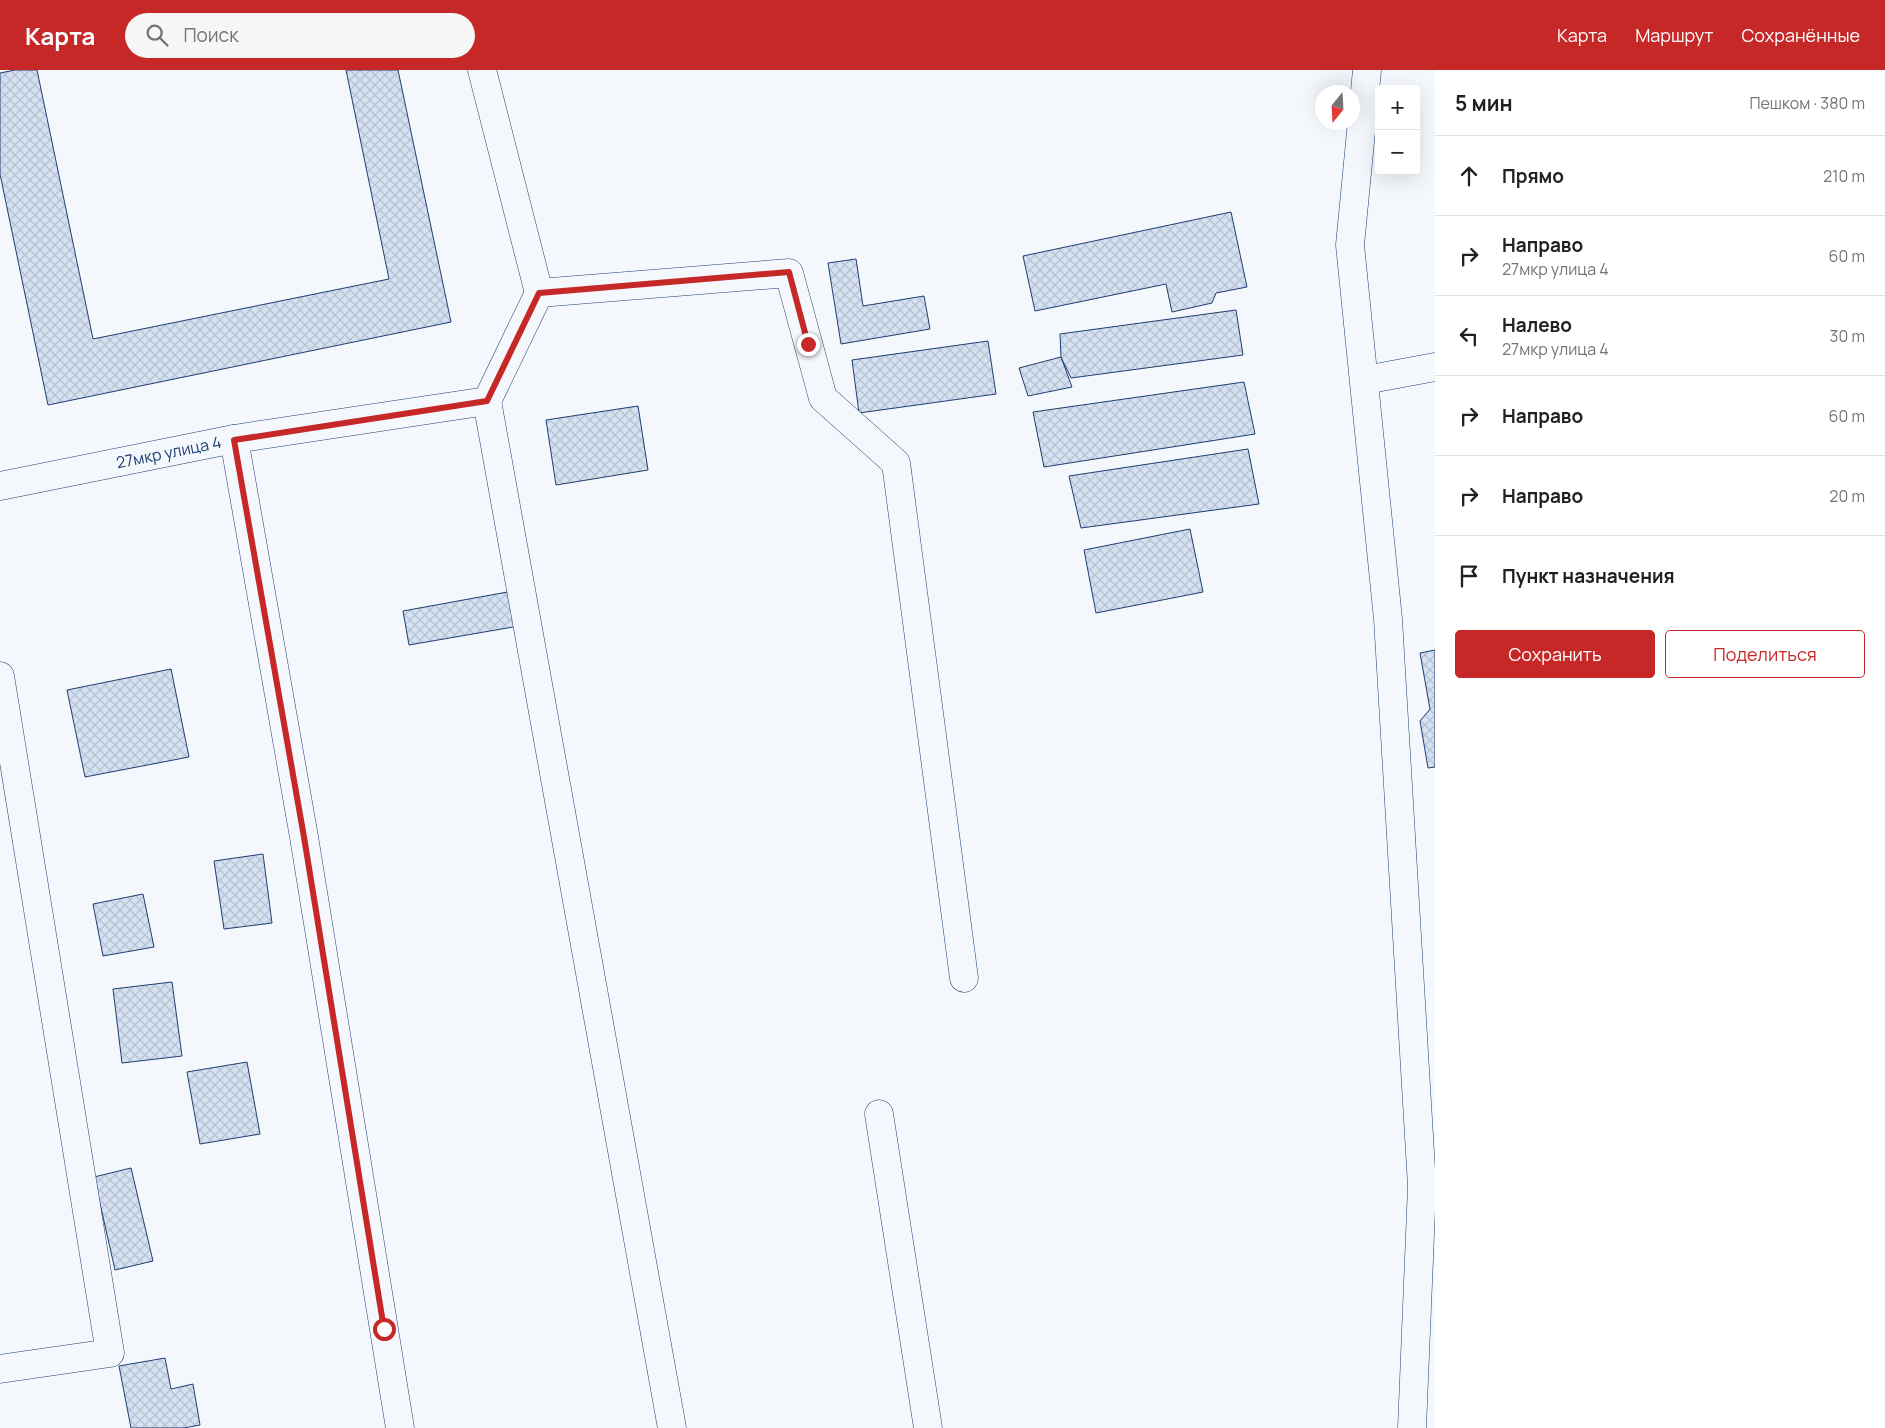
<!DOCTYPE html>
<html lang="ru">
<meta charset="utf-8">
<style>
:root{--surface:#fff;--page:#f6f6f6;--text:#202124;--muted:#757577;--line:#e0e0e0;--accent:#c62828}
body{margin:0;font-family:Manrope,sans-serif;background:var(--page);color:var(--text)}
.controls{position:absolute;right:15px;top:15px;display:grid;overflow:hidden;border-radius:5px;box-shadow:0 5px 20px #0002}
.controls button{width:45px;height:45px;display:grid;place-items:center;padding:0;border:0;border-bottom:1px solid var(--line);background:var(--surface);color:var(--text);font:25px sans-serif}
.compass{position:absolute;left:1315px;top:15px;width:45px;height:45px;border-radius:50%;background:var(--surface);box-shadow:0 5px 20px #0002;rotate:198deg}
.stop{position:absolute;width:15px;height:15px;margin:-11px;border:4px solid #c62828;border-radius:50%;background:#fff}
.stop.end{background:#c62828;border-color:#fff;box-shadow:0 1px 5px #0008}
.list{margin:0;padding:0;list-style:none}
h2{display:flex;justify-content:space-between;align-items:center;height:65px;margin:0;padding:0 20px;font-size:21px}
h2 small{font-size:16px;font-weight:400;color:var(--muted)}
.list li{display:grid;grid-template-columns:32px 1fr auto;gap:15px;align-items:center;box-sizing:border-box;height:80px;padding:0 20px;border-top:1px solid var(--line)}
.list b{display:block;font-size:19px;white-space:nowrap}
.list p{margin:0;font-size:16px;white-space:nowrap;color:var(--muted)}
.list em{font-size:16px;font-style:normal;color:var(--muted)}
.actions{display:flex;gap:10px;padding:15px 20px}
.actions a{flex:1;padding:11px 0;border:1px solid var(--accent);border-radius:5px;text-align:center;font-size:18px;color:var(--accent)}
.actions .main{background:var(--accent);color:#fff}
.icon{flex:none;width:28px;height:28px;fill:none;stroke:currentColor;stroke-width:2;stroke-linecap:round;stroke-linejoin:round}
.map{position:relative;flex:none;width:1435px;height:1358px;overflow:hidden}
header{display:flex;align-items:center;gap:30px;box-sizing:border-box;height:70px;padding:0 25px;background:var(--accent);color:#fff}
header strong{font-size:24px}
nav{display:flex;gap:28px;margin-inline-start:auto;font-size:18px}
.search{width:350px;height:45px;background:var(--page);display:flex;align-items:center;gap:12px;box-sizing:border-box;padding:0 18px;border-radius:28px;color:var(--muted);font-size:19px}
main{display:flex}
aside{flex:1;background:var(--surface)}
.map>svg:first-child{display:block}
</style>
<header>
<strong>Карта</strong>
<div class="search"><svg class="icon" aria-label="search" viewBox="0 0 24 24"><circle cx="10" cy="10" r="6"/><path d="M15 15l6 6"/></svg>Поиск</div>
<nav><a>Карта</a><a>Маршрут</a><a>Сохранённые</a></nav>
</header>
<main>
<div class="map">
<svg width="1435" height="1358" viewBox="0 0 1435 1358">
<defs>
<pattern id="building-cross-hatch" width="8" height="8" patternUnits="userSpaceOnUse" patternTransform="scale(1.25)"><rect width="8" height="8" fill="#d5e0f0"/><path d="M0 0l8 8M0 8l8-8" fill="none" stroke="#b6c1d1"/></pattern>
</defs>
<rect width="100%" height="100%" fill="#f4f7fb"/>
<g fill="url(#building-cross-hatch)" stroke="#1d3f73">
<polygon points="15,0 37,0 93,269 389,209 346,0 398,0 451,252 48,335 0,104 0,3"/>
<polygon points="1231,142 1247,217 1216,223 1212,233 1172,242 1166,214 1035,241 1023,186"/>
<polygon points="856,189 863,236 924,226 930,259 841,274 828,193"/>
<polygon points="1236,240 1243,285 1071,308 1061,287 1060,264"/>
<polygon points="988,271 996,324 859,343 852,290"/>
<polygon points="1061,287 1072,317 1028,326 1019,298"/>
<polygon points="1244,312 1255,364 1044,397 1033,342"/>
<polygon points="638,336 648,400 556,415 546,350"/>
<polygon points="1248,379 1259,434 1081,458 1069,406"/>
<polygon points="1190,459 1203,522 1096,543 1084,480"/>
<polygon points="513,521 519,556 409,575 403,541"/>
<polygon points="1435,580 1435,697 1428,698 1420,651 1430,639 1420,583"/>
<polygon points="171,599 189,687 85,707 67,620"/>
<polygon points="263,784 272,853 224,859 214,791"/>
<polygon points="143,824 154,877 103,886 93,834"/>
<polygon points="172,912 182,986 122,993 113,919"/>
<polygon points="247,992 260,1064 200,1074 187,1002"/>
<polygon points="131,1098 153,1191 115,1200 94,1107"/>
<polygon points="165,1288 171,1319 193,1314 200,1355 184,1358 131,1358 119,1296"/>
</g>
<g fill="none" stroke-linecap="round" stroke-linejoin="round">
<g stroke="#1d3f73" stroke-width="29">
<g id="minor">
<polyline points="482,0 539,223 789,203 823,328 896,393 964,908"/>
<polyline points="1367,0 1350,175 1388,549 1422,1116 1412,1358"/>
<polyline points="1365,310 1435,297"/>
<polyline points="487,331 672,1358"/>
<polyline points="234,369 304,767 400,1358"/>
<path id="s1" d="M0,416L234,369L487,331L539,223"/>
<polyline points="0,606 110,1283 0,1299"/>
<polyline points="879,1044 928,1358"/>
</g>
</g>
<use href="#minor" stroke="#f4f7fb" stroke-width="28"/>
</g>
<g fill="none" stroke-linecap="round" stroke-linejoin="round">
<polyline stroke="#c62828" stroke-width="6" points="384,1259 304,767 234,370 487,331 539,223 789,202 808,274"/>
</g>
<g text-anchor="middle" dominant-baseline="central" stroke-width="4" stroke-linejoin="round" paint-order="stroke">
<g font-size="16" fill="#1d3f73" stroke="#f4f7fb">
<text stroke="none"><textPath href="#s1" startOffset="172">27мкр улица 4</textPath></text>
</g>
</g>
</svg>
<div class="controls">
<button>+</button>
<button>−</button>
</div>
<svg class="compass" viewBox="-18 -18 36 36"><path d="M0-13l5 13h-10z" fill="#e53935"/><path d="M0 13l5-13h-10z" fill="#757577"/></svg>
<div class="stop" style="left:384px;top:1259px"></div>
<div class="stop end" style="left:808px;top:274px"></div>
</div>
<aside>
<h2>5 мин<small>Пешком · 380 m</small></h2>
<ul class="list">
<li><svg class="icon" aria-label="ahead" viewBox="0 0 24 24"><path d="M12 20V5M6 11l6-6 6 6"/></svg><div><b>Прямо</b></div><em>210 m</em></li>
<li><svg class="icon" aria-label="right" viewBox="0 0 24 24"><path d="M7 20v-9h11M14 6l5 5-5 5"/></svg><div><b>Направо</b><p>27мкр улица 4</p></div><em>60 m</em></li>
<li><svg class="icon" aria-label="left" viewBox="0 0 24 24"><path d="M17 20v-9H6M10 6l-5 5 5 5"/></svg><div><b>Налево</b><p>27мкр улица 4</p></div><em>30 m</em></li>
<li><svg class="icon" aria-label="right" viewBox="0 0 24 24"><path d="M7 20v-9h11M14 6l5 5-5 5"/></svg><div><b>Направо</b></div><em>60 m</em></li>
<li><svg class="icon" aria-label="right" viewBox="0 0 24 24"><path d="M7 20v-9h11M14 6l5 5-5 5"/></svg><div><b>Направо</b></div><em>20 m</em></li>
<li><svg class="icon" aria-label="arrive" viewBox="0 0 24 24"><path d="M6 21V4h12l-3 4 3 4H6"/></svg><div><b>Пункт назначения</b></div></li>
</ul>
<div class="actions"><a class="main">Сохранить</a><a>Поделиться</a></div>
</aside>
</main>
